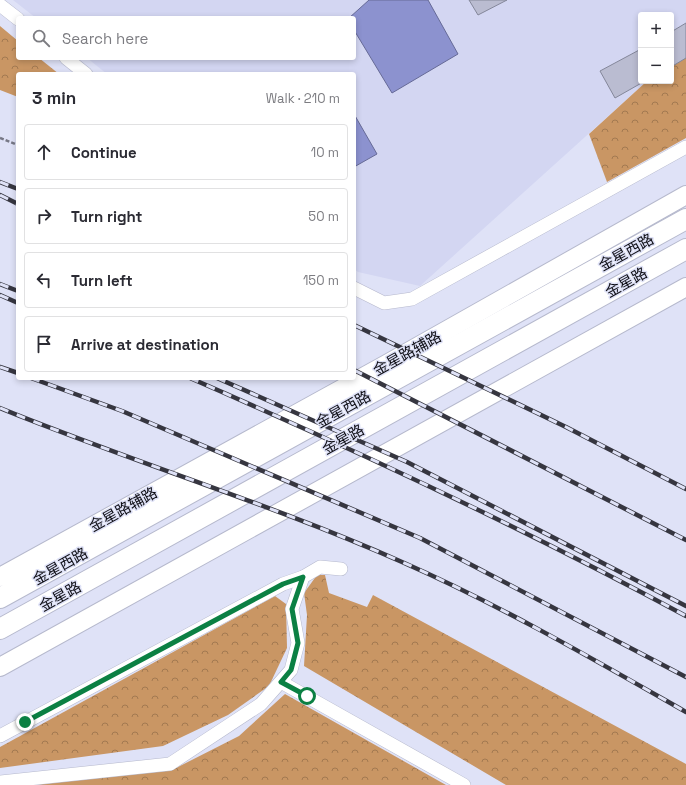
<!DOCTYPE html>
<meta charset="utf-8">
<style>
:root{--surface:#fff;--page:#f2f2f3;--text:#2b2b33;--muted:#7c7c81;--line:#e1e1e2}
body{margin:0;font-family:"Space Grotesk","Noto Sans SC",sans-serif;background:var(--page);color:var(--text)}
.controls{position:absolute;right:12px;top:12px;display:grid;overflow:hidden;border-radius:4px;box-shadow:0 2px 6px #0003}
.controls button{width:36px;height:36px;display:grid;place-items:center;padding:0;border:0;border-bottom:1px solid var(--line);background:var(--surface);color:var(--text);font:20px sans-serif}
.stop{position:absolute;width:12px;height:12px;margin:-9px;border:3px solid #0b8043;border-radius:50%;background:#fff}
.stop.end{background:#0b8043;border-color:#fff;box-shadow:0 1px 4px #0008}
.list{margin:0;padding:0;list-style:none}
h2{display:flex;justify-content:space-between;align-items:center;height:52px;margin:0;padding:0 16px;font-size:17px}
h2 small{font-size:13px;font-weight:400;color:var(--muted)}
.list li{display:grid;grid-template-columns:26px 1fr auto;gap:12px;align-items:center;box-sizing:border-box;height:56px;margin:0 8px 8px;padding:0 8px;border:1px solid var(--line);border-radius:4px}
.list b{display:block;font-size:15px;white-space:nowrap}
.list em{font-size:13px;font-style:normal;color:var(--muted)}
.icon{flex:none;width:22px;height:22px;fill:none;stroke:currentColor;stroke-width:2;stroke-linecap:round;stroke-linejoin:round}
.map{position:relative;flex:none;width:686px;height:785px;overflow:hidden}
.search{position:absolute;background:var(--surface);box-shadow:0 2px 6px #0003;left:16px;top:16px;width:340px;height:44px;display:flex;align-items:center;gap:10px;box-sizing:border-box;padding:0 14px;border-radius:4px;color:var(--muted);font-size:15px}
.panel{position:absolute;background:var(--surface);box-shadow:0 2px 6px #0003;left:16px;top:72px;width:340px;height:308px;border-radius:4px}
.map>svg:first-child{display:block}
</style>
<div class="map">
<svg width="686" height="785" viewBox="0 0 686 785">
<defs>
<pattern id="forest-crowns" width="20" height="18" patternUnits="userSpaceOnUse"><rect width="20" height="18" fill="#c99664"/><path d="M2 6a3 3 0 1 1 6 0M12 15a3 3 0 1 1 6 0" fill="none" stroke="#a27951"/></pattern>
</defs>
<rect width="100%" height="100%" fill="#dfe2f7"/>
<polygon fill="#d3d6f2" points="13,0 686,0 686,46 671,60 671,15 641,15 641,81 647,81 420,286 358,272 354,269 354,74 107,74 87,58 354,58 354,18 36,18"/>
<g fill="url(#forest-crowns)">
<polygon points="0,26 18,41 18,58 39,58 59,74 18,74 18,97 0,90"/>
<polygon points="686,46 686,138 607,182 589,134 647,81 671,81 671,60"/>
<polygon points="317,575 325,575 329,593 367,607 373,595 686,764 686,785 506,785 304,666 307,615 304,593"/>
<polygon points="275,596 286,604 287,648 269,686 228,715 163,746 0,768 0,747"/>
<polygon points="285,694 446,785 27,785 176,768 239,736"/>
</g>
<g fill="#8c92cf" stroke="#666a97">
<polygon points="369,0 428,0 458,54 392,93 354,30 354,18 349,18"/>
<polygon points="354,114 377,154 354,167"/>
</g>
<g fill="#babcd1" stroke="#84879a">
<polygon points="469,0 507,0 478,15"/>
<polygon points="686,23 686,58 671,67 671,32"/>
<polygon points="641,49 641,81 645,81 615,98 600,71"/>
</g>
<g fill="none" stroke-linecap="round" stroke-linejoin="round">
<g stroke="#b6b9cd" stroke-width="14">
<g id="street">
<polyline points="0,5 18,19"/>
<polyline points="66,58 86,74"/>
<polyline points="354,288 384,303 412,299 686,147"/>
<polyline points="281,682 464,785"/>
<polyline points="0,736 283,584 303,577"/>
<polyline points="0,782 170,764 261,704 291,670 298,643 292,609 303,577 320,567 341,569"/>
</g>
</g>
<g stroke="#b6b9cd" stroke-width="20">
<g id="secondary">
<polyline points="0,577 385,365 686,195"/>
<polyline points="0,667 686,287"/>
</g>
</g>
<g stroke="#b6b9cd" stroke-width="22">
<g id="primary">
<polyline points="0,598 686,219"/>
<polyline points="0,629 686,249"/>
</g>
</g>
<polyline stroke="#777886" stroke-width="2.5" stroke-dasharray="4 2" stroke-linecap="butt" points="0,138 18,145"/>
<use href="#street" stroke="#fff" stroke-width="13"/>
<use href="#secondary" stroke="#fff" stroke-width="18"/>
<use href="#primary" stroke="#fff" stroke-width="20"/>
<g stroke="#363640" stroke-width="4.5">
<g id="rail">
<polyline points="0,182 18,189"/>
<polyline points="0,195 18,204"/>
<polyline points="0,284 18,291"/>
<polyline points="0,295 18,303"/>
<polyline points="354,325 566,427 686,489"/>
<polyline points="0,367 18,373"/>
<polyline points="354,370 686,540"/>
<polyline points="31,378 122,411 420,538 686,677"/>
<path d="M190,378C358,451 525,529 686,616"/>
<polyline points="217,378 407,462 686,606"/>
<path d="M0,408C133,462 271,504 402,562C500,605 593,659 686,712"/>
</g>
</g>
<use href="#rail" stroke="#dfe2f7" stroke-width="3" stroke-dasharray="9" stroke-linecap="butt"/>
</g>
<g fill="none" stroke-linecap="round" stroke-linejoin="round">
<polyline stroke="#0b8043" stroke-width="5" points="25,722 283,584 303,577 292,609 298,643 291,670 281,682 307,696"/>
</g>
<g text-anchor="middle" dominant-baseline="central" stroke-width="3" stroke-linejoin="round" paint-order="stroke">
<g font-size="15" fill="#0e0e15" stroke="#dfe2f7">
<text transform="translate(626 252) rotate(-29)">金星西路</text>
<text transform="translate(626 282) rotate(-29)">金星路</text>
<text transform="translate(407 353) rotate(-29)">金星路辅路</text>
<text transform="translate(343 409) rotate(-29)">金星西路</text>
<text transform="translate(343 439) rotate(-29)">金星路</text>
<text transform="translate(123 509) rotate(-29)">金星路辅路</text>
<text transform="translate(60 566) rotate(-29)">金星西路</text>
<text transform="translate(60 596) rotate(-29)">金星路</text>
</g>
</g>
</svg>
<div class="controls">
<button>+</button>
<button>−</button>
</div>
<div class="stop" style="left:307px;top:696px"></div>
<div class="stop end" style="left:25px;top:722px"></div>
<div class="search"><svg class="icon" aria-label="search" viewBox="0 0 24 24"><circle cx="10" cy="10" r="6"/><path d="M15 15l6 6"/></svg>Search here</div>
<section class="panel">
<h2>3 min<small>Walk · 210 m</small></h2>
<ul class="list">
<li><svg class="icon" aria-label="ahead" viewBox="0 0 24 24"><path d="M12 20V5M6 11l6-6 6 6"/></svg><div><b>Continue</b></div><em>10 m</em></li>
<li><svg class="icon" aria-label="right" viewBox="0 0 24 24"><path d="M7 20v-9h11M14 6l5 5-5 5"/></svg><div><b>Turn right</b></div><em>50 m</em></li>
<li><svg class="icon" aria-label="left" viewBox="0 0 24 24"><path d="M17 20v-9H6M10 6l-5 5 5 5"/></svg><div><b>Turn left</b></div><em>150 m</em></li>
<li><svg class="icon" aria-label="arrive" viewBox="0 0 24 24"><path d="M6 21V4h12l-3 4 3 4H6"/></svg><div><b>Arrive at destination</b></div></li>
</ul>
</section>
</div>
